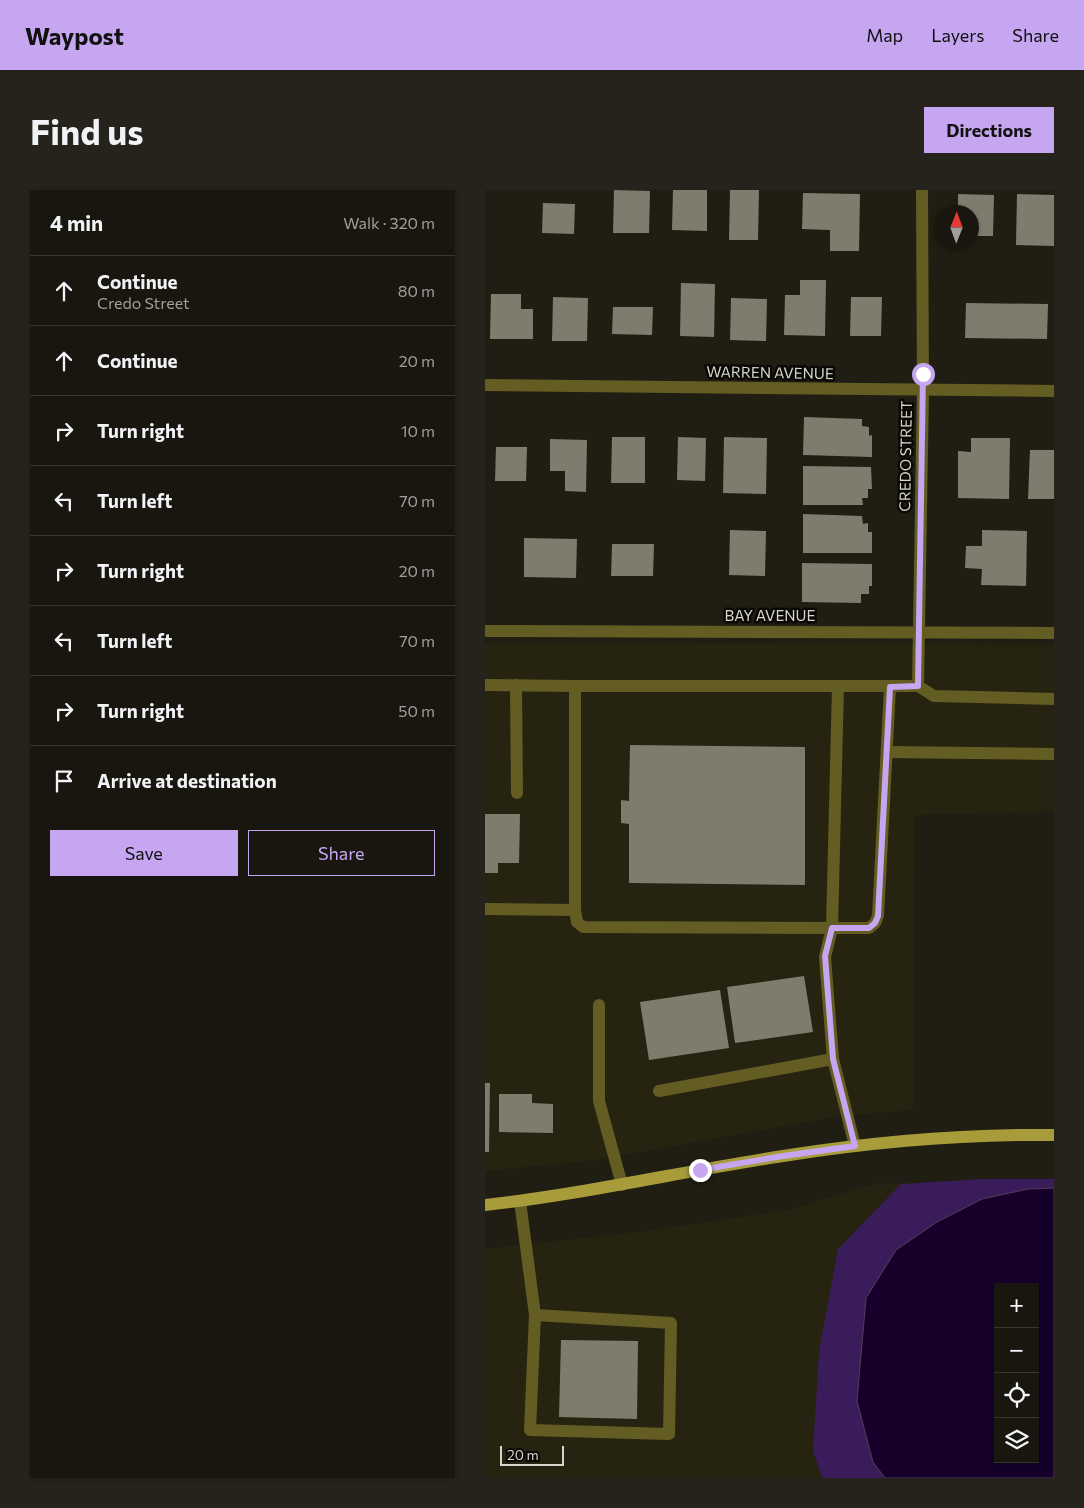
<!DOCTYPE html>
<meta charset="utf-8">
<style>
:root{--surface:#18160e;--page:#25231c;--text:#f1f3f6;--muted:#9f9f9e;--line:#36352e;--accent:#c6a6f0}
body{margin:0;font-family:Commissioner,sans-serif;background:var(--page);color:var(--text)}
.controls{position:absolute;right:15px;bottom:15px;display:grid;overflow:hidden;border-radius:0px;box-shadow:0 1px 4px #0004}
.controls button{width:45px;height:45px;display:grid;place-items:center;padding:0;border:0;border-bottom:1px solid var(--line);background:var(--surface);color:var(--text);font:25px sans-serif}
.compass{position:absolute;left:449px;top:15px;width:45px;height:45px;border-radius:50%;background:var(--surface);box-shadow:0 1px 4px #0004;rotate:1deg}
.scale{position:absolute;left:15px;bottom:12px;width:64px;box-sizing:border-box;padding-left:5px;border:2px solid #d7d6cd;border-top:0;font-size:14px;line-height:18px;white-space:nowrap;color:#d7d6cd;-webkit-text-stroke:4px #090804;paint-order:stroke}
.stop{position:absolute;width:15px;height:15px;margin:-11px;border:4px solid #c6a6f0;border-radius:50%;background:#fff}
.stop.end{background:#c6a6f0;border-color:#fff;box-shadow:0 1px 5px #0008}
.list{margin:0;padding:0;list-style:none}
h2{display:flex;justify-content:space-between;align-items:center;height:65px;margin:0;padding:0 20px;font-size:21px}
h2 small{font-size:16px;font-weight:400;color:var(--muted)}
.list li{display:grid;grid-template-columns:32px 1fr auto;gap:15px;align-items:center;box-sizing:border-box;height:70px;padding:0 20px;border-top:1px solid var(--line)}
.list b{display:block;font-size:19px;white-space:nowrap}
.list p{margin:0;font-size:16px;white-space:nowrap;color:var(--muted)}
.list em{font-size:16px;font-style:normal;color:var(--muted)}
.actions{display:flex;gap:10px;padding:15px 20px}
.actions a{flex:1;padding:11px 0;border:1px solid var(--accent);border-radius:0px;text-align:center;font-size:18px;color:var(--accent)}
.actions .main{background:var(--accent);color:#111}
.icon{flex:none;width:28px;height:28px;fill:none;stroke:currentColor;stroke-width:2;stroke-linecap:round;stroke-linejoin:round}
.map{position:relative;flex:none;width:569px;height:1288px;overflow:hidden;border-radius:0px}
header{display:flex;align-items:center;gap:30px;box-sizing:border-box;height:70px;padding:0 25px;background:var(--accent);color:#111}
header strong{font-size:24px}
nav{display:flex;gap:28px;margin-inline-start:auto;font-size:18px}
.intro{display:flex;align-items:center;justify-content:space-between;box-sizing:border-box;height:120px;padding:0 30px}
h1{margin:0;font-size:35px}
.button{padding:12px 22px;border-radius:0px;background:var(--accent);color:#111;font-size:18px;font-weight:700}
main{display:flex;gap:30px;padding:0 30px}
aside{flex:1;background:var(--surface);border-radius:0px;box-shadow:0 1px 4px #0004}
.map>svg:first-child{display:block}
</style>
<header>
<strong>Waypost</strong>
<nav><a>Map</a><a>Layers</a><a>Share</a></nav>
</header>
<div class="intro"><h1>Find us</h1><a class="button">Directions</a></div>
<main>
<aside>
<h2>4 min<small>Walk · 320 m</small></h2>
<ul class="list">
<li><svg class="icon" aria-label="ahead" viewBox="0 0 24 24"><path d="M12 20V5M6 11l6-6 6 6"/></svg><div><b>Continue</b><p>Credo Street</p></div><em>80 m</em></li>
<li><svg class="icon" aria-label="ahead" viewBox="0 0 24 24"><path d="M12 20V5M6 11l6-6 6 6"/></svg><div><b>Continue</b></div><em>20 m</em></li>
<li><svg class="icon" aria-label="right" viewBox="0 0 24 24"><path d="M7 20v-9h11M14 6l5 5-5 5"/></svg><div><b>Turn right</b></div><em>10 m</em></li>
<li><svg class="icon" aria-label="left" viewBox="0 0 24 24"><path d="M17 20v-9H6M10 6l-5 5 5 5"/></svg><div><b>Turn left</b></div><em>70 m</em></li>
<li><svg class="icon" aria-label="right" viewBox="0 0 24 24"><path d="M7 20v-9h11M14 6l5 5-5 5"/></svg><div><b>Turn right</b></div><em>20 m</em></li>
<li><svg class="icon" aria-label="left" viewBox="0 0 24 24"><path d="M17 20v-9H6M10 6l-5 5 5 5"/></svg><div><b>Turn left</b></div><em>70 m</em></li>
<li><svg class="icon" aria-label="right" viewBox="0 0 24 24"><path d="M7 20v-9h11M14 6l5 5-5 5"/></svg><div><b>Turn right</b></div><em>50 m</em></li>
<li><svg class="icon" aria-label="arrive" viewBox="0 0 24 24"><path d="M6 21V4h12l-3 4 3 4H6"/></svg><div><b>Arrive at destination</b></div></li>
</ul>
<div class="actions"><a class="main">Save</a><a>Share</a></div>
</aside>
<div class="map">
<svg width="569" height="1288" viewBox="0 0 569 1288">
<rect width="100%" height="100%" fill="#201e12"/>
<g fill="#262410">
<polygon points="0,453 569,455 569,621 430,625 428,913 426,920 355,926 111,970 0,981"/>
<polygon points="393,993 416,994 328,1261 337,1288 0,1288 0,1059 161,1041 304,1020"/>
</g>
<polygon fill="#3b1c5a" points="498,989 569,989 569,998 543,999 411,1060 381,1108 372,1211 388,1272 400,1288 337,1288 328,1261 334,1162 353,1059 416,994"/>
<path fill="#16002b" stroke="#50405c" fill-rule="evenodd" d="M569,998V1288H400L388,1272L372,1211L381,1108L411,1060L452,1032L497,1009L543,999ZM513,1097H550V1269H513Z"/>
<g fill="#7e7c6d">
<polygon points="129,0 165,1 164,43 128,43"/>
<polygon points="188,0 222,0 222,41 187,40"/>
<polygon points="245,0 274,0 273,50 244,50"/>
<polygon points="318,3 375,4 374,61 345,61 345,40 317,39"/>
<polygon points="473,4 509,5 508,46 487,46 487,22 473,22"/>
<polygon points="532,4 569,5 569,56 531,55"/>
<polygon points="58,13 90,14 89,44 57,43"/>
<polygon points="315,90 341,90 340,146 299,145 300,105 315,105"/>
<polygon points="196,93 230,94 229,147 195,146"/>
<polygon points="6,104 36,104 36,119 48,119 48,149 5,149"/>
<polygon points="68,107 103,108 102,151 67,151"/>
<polygon points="366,107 397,107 396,146 365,146"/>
<polygon points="246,108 282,109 281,151 245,150"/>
<polygon points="481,113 563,114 562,149 480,148"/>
<polygon points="128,117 168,117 167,145 127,144"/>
<polygon points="319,227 377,229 377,236 384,237 384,246 387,245 387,267 318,265"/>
<polygon points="127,247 160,247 160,293 126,293"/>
<polygon points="193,247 221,248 220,291 192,290"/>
<polygon points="239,247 282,248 281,304 238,303"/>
<polygon points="486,248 525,248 524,309 473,308 473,261 486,262"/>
<polygon points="65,249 102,250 101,302 80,301 80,281 65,281"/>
<polygon points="11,257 42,257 41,291 10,291"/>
<polygon points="545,260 569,260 569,309 543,309"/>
<polygon points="318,276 386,277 387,299 383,299 383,308 377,308 378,315 318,315"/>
<polygon points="318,324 377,326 378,334 383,333 383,342 387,342 387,363 318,363"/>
<polygon points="245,340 281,341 280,386 244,385"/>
<polygon points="497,340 542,341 541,396 496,395 497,379 480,378 481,356 497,356"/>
<polygon points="39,348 92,349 91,388 39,387"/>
<polygon points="127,354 169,354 168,386 126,386"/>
<polygon points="317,373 387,374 387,396 384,396 384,404 376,404 376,413 317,412"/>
<polygon points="145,555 320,557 320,695 144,693 144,634 136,633 136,610 144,611"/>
<polygon points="0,624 35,624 34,673 13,673 13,683 0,683"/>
<polygon points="319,786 328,842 250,853 242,797"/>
<polygon points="235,800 244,858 164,870 155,812"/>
<polygon points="0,893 5,893 4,962 0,962"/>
<polygon points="14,904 47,904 47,913 68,914 68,943 14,942"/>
<polygon points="76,1150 153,1151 152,1229 74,1227"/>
</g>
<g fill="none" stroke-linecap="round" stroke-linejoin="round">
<g stroke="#645d23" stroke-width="12">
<polyline points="0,195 569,201"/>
<polyline points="0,441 569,443"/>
<polyline points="0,495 90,496 90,720 0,719"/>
<polyline points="31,495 32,603"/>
<polyline points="90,496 433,496 449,506 569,509"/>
<polyline points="433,496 438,200 437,0"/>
<polyline points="402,562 569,564"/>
<polyline points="90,720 92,732 98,737 347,738 353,496"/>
<polyline points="114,815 114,911 137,995"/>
<polyline points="348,869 340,767 347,738 384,738 390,733 393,726 405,497"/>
<polyline points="174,901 348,869 370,956"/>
<polyline points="35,1011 50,1125 45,1240 184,1244 186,1133 50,1125"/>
</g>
<path stroke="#a79b3a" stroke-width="12" d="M0,1015C100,1004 198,981 298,966C387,952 479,944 569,945"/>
</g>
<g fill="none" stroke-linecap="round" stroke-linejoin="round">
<polyline stroke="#c6a6f0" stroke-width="6" points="215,980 298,966 370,956 348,869 340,766 347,738 384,738 390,733 393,726 405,497 433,496 438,184"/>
</g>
<g text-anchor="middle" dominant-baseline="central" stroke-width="5" stroke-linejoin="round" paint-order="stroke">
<g font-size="15" fill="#d7d6cd" stroke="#090804">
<text transform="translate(285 182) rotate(1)">WARREN AVENUE</text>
<text transform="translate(420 266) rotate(-89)">CREDO STREET</text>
<text x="285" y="425">BAY AVENUE</text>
</g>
</g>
</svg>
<div class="controls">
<button>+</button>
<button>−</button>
<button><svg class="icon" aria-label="locate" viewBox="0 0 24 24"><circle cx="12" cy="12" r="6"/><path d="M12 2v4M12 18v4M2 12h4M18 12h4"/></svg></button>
<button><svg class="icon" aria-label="layers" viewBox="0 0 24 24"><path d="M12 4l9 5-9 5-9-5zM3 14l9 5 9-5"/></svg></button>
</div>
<svg class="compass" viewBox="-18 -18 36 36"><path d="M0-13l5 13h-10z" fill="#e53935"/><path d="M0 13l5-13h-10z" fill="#9f9f9e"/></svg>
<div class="scale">20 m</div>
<div class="stop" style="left:438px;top:184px"></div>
<div class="stop end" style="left:215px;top:980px"></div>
</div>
</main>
